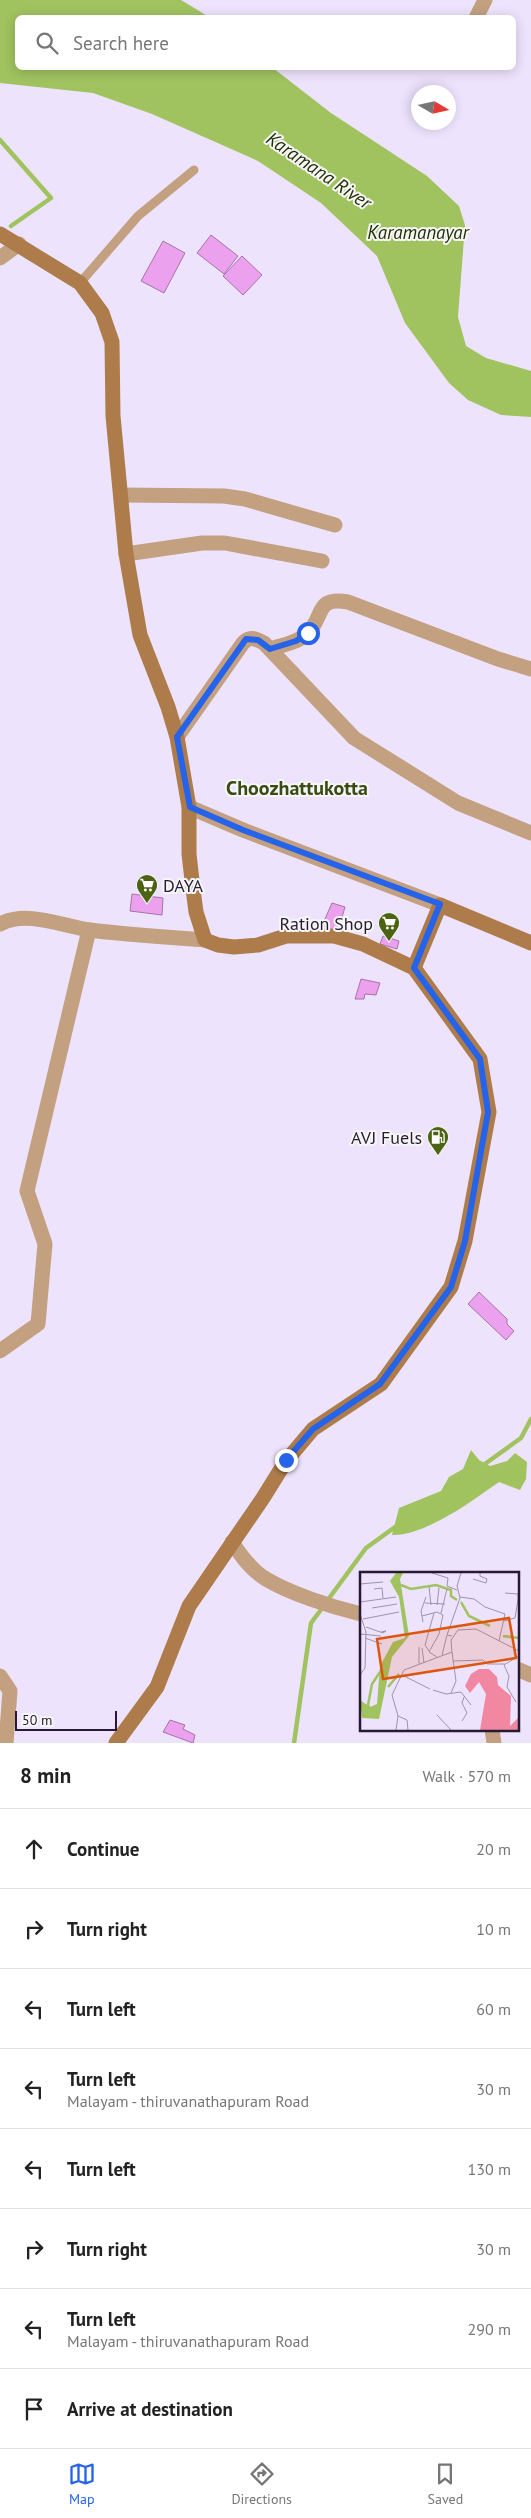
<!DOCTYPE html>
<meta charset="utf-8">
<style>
:root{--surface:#fff;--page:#f6f6f6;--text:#222;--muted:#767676;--line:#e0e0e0;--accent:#2563eb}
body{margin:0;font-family:"PT Sans",sans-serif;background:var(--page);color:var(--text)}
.compass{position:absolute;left:411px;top:85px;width:45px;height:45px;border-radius:50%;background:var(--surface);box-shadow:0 2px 12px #0003;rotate:99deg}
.scale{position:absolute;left:15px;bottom:12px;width:102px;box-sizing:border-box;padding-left:5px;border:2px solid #261b32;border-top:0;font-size:14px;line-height:18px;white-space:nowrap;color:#261b32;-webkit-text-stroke:4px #f6f6f6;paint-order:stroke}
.stop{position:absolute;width:15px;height:15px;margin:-11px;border:4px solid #2563eb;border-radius:50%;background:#fff}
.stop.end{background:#2563eb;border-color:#fff;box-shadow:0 1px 5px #0008}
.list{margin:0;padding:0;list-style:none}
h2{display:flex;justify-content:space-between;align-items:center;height:65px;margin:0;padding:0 20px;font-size:21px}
h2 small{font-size:16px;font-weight:400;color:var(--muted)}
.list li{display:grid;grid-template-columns:32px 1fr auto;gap:15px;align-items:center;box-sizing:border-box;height:80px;padding:0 20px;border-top:1px solid var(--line)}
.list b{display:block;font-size:19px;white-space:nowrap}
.list p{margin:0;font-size:16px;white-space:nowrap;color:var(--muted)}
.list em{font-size:16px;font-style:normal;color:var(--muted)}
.icon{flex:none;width:28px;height:28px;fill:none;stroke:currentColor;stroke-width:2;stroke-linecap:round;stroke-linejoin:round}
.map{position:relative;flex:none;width:531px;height:1743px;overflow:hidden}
.search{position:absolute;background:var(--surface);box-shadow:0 2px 12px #0003;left:15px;right:15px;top:15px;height:55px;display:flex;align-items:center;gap:12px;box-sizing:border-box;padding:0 18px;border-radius:8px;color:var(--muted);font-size:19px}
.sheet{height:705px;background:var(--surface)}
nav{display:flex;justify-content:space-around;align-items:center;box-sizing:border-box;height:70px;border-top:1px solid var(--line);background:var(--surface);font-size:14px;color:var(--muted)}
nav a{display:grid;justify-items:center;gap:2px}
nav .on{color:var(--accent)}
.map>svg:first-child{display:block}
</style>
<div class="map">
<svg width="531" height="1743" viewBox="0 0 531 1743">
<rect width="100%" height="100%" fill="#eee3fd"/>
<g fill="#a0c360">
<polygon points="0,0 181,0 209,17 18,18 18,68 273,68 331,113 427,176 459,206 465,225 458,317 466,346 486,358 531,371 531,417 501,415 468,400 449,383 405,323 377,256 321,203 258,161 152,114 93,93 0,83"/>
<path d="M471,1450L479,1460L490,1466L507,1461L515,1453L527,1462L526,1479L520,1490L499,1482C472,1501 425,1536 392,1535L399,1508L441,1491L449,1477L463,1469Z"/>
</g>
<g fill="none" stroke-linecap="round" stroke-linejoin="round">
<g stroke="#a0c360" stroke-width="4.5">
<polyline points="0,140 51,198 11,226"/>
<polyline points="482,1466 521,1438 531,1419"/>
<polyline points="327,1601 366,1548 398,1525"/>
<polyline points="294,1743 311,1623 323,1607"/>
</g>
</g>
<g fill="#eba1ee" stroke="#a474a6">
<polygon points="211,235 238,256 224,274 197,253"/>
<polygon points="163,241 185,253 164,293 141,281"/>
<polygon points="242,256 262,275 243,295 223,276"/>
<polygon points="132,894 163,898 162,915 130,911"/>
<polygon points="332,903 345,907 338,931 321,928"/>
<polygon points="383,936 399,941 397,949 380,944"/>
<polygon points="361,979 380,983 376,995 365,994 364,999 355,999"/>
<polygon points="479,1292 507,1319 507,1324 514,1331 506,1340 468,1304"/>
<polygon points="170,1720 185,1725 183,1729 195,1735 193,1743 163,1732"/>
</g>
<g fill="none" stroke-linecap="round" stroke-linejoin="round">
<polyline stroke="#c2a080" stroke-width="9" points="80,283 138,216 194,170"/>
<g stroke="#c2a080" stroke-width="15">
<polyline points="476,18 485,0"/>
<polyline points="0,258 19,244"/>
<polyline points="121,495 224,496 245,499 335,525"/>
<polyline points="126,554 202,543 225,543 322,561"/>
<path d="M270,649C282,645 297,643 307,634C325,617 314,596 348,602L498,659L531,669"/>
<path d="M177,737L243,643C250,635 256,639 264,643L354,738L458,803L531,833"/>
<polyline points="189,807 243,830 440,905"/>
<path d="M0,924C27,910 62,926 90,930C128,935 167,937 205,940"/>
<polyline points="0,1351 38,1324 45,1244 27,1191 89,930"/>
<path d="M232,1542C241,1556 251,1570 266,1579C291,1594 332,1607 361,1614"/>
<polyline points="517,1669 531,1675"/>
<polyline points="0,1676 10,1691 6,1743"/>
<polyline points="492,1729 494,1743"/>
</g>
<g stroke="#ad7c4a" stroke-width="15">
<polyline points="0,234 80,283 102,313 112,342 113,416 126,554 140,635 168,707 177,737 189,807 189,854 193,889 196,912 205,940 218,945 234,947 258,945 286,936 334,936 363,944 414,968 480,1059 489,1112 465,1241 451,1287 381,1384 313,1429 286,1461 263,1498 189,1606 157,1687 116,1743"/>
<polyline points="414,968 440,905 531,943"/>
</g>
</g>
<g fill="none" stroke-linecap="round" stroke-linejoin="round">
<polyline stroke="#2563eb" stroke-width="6" points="286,1460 313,1429 380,1384 451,1287 465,1241 488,1112 480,1059 414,968 440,904 243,830 190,807 177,737 246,639 258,640 270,649 296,641 308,633"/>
</g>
<defs>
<g id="supermarket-pin" transform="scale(1.125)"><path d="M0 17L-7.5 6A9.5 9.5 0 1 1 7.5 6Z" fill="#4b6312" stroke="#f6f6f6"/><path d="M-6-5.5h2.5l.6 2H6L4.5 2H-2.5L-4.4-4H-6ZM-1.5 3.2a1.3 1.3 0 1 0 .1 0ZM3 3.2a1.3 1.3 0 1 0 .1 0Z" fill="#fff"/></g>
<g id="fuel-pin" transform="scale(1.125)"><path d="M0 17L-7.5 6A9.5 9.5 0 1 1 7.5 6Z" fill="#4b6312" stroke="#f6f6f6"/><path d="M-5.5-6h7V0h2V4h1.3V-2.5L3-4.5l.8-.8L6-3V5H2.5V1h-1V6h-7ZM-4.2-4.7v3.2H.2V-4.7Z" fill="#fff"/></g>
</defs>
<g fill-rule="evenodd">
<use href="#supermarket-pin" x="147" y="885"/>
<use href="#supermarket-pin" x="389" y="923"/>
<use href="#fuel-pin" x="438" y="1137"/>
</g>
<g text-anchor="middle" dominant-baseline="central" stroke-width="4" stroke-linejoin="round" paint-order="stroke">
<g font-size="18" fill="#261b32" stroke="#f6f6f6" text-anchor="end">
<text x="163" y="885" text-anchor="start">DAYA</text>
<text x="373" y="923">Ration Shop</text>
<text x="422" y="1137">AVJ Fuels</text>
</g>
<g font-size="19" font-style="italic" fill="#222f05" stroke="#f6f6f6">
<text transform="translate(319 170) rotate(34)">Karamana River</text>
<text x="418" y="232">Karamanayar</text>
</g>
<g font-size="20" font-weight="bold" fill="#394a15" stroke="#f6f6f6">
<text x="297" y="788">Choozhattukotta</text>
</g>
</g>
<g transform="translate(360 1572)">
<rect width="159" height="159" fill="#eee3fd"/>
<path d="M119,97H129L137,105L138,113L151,124L150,154L159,145V158H120L126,122L119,110L110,121L105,114L111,102Z" fill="#f287a1"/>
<path d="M36,1H43L40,7L49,64L32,85L19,147L2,146L0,128L10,135L17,132L20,94L33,70L45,66L39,25L30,9Z" fill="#a0c360"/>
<path fill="none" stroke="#a0c360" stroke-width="2.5" d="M41,13L51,17L76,13L91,18V24L97,28M101,30L109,44L130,54M143,64L159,66M28,115L39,102M10,137L8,133L12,112L22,97"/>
<path fill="none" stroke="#9e93ac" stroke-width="1" d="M72,1L88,6L87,14L97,18M113,7L126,11L127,7L120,4V1M0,12L23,10M69,15L71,33M14,17L22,16L23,26M100,25L114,27L125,35L145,42L139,69M0,30L36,25M65,31L85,32M77,33L79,16M12,36L37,32M81,41L87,17M0,42L6,60L5,96L0,103M62,44L77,40L83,43L79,62L69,80L77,85M3,47L39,40M144,49L155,46L158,28V22L145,21M63,50L61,39L66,25M6,55L23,61L26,59L21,60M0,62L21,64M92,64L87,63L100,26L97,14L101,1M5,66L22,72M59,75V92M62,76L64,91M69,79L65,73L74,41M82,83L87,63M93,89L123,88L127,92H145M42,103L70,117M73,118L86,122L101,120L111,133M91,121L96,109L92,80M156,130L147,115L149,104L144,93L159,84M77,143L91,158M38,144L47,148L48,158M102,149L107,141L102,131L104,125M36,158L38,144L32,123L44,98L92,80L91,68L98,58L116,57L159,79"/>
<path fill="#de560e" fill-opacity="0.15" stroke="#de560e" stroke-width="2.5" d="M149,46L156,86L23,107L17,67Z"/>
<rect width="159" height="159" fill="none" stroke="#261b32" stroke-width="2.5"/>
</g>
</svg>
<svg class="compass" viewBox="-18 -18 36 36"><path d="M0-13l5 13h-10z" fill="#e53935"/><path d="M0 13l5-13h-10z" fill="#767676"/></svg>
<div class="scale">50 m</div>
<div class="stop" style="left:308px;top:633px"></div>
<div class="stop end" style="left:286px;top:1460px"></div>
<div class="search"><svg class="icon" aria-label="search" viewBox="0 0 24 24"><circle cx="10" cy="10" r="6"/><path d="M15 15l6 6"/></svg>Search here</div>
</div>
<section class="sheet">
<h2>8 min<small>Walk · 570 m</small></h2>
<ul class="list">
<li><svg class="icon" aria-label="ahead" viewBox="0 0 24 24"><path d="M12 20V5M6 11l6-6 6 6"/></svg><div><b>Continue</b></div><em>20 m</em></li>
<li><svg class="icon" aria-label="right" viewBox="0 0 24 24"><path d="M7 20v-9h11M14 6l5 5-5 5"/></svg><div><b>Turn right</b></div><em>10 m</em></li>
<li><svg class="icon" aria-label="left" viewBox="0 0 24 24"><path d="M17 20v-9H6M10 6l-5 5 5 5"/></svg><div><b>Turn left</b></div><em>60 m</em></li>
<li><svg class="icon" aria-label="left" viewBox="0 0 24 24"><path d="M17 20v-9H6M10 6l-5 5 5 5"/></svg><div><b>Turn left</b><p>Malayam - thiruvanathapuram Road</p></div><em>30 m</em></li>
<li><svg class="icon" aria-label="left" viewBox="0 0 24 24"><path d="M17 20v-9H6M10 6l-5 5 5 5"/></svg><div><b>Turn left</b></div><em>130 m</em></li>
<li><svg class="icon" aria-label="right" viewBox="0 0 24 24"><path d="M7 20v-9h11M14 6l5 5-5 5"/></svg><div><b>Turn right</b></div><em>30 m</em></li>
<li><svg class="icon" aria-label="left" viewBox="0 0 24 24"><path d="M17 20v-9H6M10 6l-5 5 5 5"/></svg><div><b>Turn left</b><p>Malayam - thiruvanathapuram Road</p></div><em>290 m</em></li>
<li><svg class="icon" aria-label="arrive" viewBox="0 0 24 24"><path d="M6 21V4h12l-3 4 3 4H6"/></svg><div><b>Arrive at destination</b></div></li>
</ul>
</section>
<nav>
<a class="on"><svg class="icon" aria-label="map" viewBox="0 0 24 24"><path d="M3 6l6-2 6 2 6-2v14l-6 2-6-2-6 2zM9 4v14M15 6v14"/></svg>Map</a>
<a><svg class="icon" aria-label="directions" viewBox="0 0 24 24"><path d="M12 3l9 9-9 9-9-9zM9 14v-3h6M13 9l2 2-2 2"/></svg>Directions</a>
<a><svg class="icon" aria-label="saved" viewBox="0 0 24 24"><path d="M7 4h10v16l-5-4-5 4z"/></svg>Saved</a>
</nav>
